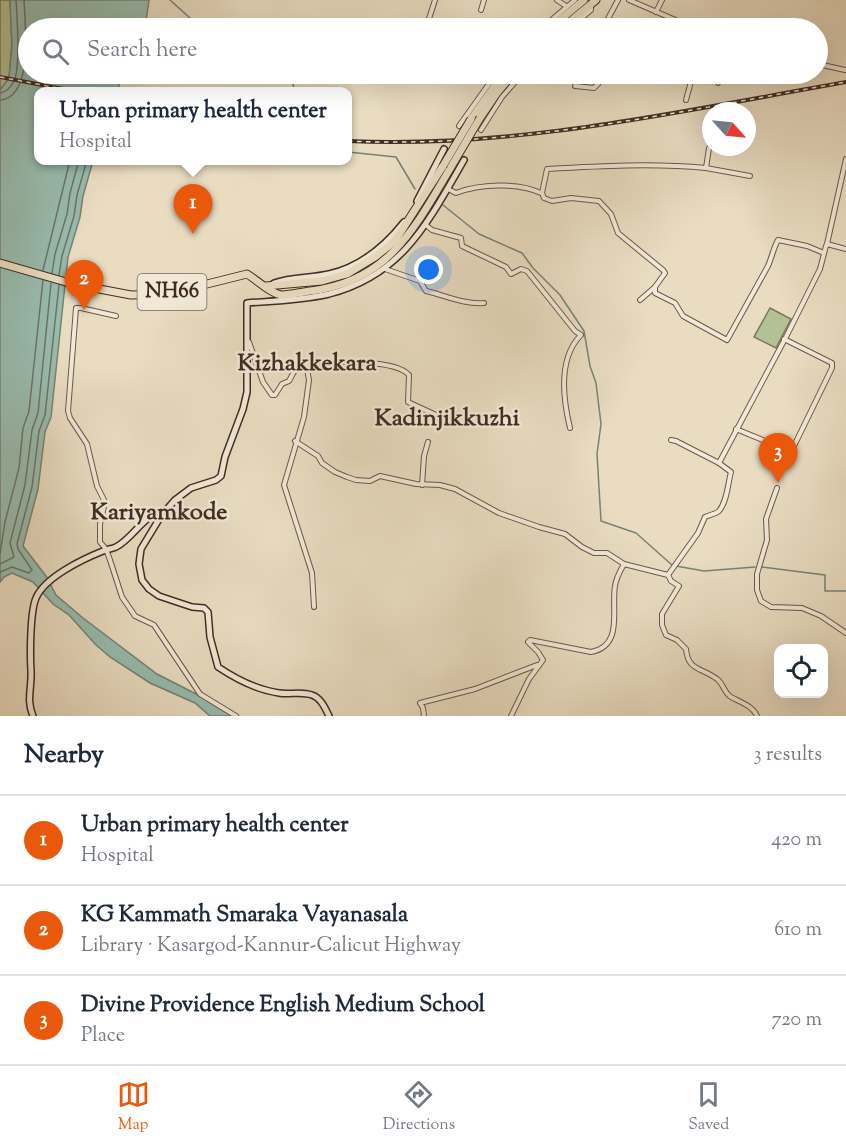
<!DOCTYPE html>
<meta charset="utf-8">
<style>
:root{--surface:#fff;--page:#f6f6f7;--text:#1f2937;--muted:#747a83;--line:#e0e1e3;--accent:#ea580c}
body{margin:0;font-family:"Sorts Mill Goudy",serif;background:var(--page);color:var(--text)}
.controls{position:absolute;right:18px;bottom:18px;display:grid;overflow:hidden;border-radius:12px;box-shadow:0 6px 24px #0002}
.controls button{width:54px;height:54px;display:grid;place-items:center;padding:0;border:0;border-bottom:2px solid var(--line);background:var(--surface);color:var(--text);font:30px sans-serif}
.compass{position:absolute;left:702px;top:102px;width:54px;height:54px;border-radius:50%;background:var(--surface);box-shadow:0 6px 24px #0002;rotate:117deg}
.you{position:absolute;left:429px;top:270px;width:21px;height:21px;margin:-15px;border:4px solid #fff;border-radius:50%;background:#1a73e8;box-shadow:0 0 0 9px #1a73e833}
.badge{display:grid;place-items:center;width:39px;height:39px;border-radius:50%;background:var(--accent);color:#fff;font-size:20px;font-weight:700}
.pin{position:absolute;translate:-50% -50px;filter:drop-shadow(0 2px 3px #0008)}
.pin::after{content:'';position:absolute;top:32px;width:21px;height:18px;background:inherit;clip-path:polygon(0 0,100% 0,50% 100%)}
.popup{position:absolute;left:34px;top:87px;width:318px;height:78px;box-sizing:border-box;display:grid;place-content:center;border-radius:12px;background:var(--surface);filter:drop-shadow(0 2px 4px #0005);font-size:20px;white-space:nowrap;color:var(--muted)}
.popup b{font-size:22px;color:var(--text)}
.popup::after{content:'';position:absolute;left:50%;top:100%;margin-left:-12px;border:12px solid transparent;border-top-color:var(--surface)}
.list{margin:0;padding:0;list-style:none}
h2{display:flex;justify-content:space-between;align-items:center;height:78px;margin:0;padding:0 24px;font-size:26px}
h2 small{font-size:20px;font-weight:400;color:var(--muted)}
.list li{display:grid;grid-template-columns:39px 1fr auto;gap:18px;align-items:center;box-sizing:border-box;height:90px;padding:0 24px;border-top:2px solid var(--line)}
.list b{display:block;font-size:22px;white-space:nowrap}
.list p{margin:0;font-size:20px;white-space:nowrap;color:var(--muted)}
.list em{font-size:20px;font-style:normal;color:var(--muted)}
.icon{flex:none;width:33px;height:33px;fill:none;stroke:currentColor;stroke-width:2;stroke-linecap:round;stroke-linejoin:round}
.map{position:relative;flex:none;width:846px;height:716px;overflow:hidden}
.search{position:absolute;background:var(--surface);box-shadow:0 6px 24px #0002;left:18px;right:18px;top:18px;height:66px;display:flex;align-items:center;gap:15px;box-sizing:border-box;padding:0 21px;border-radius:33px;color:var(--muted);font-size:22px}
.sheet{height:348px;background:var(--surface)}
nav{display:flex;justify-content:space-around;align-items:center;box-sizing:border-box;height:84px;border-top:2px solid var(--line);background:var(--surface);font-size:16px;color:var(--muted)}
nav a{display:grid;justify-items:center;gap:3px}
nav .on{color:var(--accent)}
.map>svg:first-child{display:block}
</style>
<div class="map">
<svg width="846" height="716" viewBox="0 0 846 716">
<rect width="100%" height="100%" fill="#e9dcc1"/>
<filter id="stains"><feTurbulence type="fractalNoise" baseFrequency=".00333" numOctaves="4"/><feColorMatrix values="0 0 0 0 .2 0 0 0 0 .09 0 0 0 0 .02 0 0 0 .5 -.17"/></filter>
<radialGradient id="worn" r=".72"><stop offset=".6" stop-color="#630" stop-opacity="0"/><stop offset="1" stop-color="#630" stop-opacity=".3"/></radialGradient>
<g fill="#b3c195" stroke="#7a775c" stroke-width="1.5">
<polygon points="0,0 10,0 12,45 9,78 0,90"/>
<polygon points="770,308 791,319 776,348 754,337"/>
</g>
<polygon fill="#98bcaf" stroke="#758377" stroke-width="1.5" points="10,0 149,0 145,28 28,28 28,74 123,74 117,91 38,92 38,160 93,161 83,196 80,217 68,257 51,417 45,432 38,489 23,546 46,576 56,595 83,618 157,674 239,716 210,716 195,703 150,683 110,657 96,645 69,615 53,604 33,582 12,573 4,577 0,582 0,90 9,78 12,45"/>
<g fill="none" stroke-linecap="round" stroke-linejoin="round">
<g stroke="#6c7468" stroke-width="1.5">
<path d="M0,93C6,92 11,87 14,81C21,67 17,17 16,0"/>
<path d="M0,100C34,98 25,24 24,0"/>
<polyline points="43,270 70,160"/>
<polyline points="52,273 55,254 67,214 70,193 79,160"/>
<polyline points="59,275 62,256 74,216 77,195 87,160"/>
<polyline points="0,554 5,522 19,468 23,428 29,411 43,280"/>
<polyline points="0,564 14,557 10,543 25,485 32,430 38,413 51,283"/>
<polyline points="0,572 12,567 29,573 32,570 18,549 17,544 32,487 39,431 45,415 59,285"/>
</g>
<g stroke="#758377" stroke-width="1.5">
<polyline points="170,0 191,19 217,28"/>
<polyline points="290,74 295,92"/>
<polyline points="348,152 396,157 415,189"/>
<polyline points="443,205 479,234 522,253 533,268 560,295 584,331 590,366 596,383 601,424 597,454 601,521 636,533 672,565"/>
<polyline points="676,566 704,571 755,567"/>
<polyline points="762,567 825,575 825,591 846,591"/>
</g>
<g stroke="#6a594a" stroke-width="6">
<g id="street">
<polyline points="557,0 566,6"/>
<polyline points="629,0 694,28"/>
<polyline points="481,10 484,0"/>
<polyline points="656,12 662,0"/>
<polyline points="426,28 435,0"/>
<polyline points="542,28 575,0"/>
<polyline points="570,28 591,10 591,6"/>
<polyline points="603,28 618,0"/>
<polyline points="818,64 845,70"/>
<polyline points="718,83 722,74"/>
<polyline points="575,86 594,88 598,84 601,74"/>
<polyline points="686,100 693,74"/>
<polyline points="459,126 496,74"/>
<polyline points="481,130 502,97 522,74"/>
<path d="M709,148L706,168C653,163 600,166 547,169L542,193L544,198L552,201L571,198L599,201L611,214L618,233L663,270L665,273L655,287V293L675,303L683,316L727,340L768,266C772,257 773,249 778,240L807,246L824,253"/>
<polyline points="706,168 750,176"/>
<path d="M448,189L456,193C479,184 518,182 541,193"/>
<path d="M426,225L432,230L461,238L462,246L506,267L511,274L521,269L527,271L575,331L581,335C558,358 563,399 570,428"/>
<polyline points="827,244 846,159"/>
<path d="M385,269L420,281L426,291C444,295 465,305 484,303"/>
<polyline points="640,300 655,287"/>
<polyline points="116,316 81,308 76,308 68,411 70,418 87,444 97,486 105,502 100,524 100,542 106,549 110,560 122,597 135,616 154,625 200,694 236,716"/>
<path d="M249,342L263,382L272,395H275L282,384L289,381C294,372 296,365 306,363L309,380L304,417L284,485L312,573L314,607"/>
<path d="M306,363C329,362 395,358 409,375L408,402L447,420"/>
<polyline points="736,429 787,450 791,452 793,448 832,368 832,363 784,339"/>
<polyline points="671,440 676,441 719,463 786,337 820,269 826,246 827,244 846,249"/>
<path d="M295,441L318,456L322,463L335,472L347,477L356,480L370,481L380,476L416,484L440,485L455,489L499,513L539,527L565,534L582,547L594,553H607L624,564L668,575L671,581L679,586L662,614V625L666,635L677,640L686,649C688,671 701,667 717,679C723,683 724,693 731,697C740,702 753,706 757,716"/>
<polyline points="422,485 424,456 428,442"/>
<polyline points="777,488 766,519 767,540 757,574 757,590 761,601 771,607 802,608 821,616 846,633"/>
<path d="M668,575L698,533L705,517C709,515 716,514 719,511C727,502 728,483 731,472L719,463"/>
<polyline points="424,716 423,708 420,703 475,689 537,665"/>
<path d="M511,716L529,679L543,660L538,652L528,642L530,640L591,652C624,646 611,609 615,586C616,578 620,571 624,564"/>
</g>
</g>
<g stroke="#402d22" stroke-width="8">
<g id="secondary">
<polyline points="417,201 444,149"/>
<path d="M274,283C292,277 311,278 329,274C360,267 385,246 404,222"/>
<path d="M33,716C26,700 32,687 31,671C30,655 30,612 36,598C45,577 83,559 103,551C107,549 112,549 116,547C130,540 140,522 154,514L161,516"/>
<path d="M329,716C325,708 321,698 312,695C301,691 289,695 279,693C257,690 236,679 218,667L210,637L208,612L204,608L192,607L159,596L149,589L142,580L139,564L141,549L161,516L175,500L191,488L216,480L221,476L225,457L243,409L247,392V303C274,301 303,300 329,294C403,275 428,222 464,160"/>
</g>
</g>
<g stroke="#402d22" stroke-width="9">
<g id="highway">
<polyline points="550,28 584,0"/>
<polyline points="562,28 596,0"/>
<polyline points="480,118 497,93 513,74"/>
<polyline points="471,119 503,74"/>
<path d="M0,263L73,284L131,295L167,294L247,274C257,280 271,294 282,295C291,295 301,292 310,291C388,282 415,228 451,167"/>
<polyline points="266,286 322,281 347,274 375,257 395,241 443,166"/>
</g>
</g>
<use href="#street" stroke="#f1e8d7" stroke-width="4"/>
<use href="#secondary" stroke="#f1e8d7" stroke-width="5"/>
<use href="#highway" stroke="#e9dcc1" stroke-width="7"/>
<g stroke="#402d22" stroke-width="4">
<g id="rail">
<polyline points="0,77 79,92"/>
<path d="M348,141C515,149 681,111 846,82"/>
</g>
</g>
<use href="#rail" stroke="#f1e8d7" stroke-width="1.5" stroke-dasharray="4.5" stroke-linecap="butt"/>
<g stroke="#402d22" stroke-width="9" stroke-linecap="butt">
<g id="highway-bridge">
<polyline points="443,166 471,119"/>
<polyline points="451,167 480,118"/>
</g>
</g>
<use href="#highway-bridge" stroke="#e9dcc1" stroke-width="7"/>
</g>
<g text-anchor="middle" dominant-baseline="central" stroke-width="5" stroke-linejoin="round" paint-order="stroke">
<rect fill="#f1e8d7" stroke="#756558" stroke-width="1.5" x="137.5" y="274" width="69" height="36" rx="4.5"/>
<g font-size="21" font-weight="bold" fill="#402d22">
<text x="172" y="292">NH66</text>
</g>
<g font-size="24" font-weight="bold" fill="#402d22" stroke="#f1e8d7">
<text x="307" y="364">Kizhakkekara</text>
<text x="447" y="419">Kadinjikkuzhi</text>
<text x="159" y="513">Kariyamkode</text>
</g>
</g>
<rect width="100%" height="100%" filter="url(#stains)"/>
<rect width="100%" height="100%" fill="url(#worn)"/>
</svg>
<div class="controls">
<button><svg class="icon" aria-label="locate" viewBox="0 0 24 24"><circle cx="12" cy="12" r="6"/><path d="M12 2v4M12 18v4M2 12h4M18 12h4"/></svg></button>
</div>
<svg class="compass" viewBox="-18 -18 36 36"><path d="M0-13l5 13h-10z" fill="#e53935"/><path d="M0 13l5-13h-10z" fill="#747a83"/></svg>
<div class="you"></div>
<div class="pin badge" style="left:193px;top:234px">1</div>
<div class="popup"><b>Urban primary health center</b>Hospital</div>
<div class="pin badge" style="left:84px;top:310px">2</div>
<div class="pin badge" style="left:778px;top:483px">3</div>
<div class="search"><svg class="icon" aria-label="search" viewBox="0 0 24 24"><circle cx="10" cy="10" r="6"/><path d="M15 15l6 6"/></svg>Search here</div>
</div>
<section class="sheet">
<h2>Nearby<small>3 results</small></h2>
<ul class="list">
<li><span class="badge">1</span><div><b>Urban primary health center</b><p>Hospital</p></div><em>420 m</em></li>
<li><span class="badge">2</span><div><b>KG Kammath Smaraka Vayanasala</b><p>Library · Kasargod-Kannur-Calicut Highway</p></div><em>610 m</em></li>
<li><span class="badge">3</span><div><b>Divine Providence English Medium School</b><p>Place</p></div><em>720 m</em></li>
</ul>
</section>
<nav>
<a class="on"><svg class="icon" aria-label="map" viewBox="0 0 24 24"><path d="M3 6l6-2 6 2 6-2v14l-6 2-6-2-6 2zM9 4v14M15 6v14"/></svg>Map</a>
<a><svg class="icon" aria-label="directions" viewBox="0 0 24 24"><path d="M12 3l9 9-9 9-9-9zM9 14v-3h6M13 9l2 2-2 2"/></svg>Directions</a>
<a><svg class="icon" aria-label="saved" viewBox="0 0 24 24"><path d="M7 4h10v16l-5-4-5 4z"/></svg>Saved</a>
</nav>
